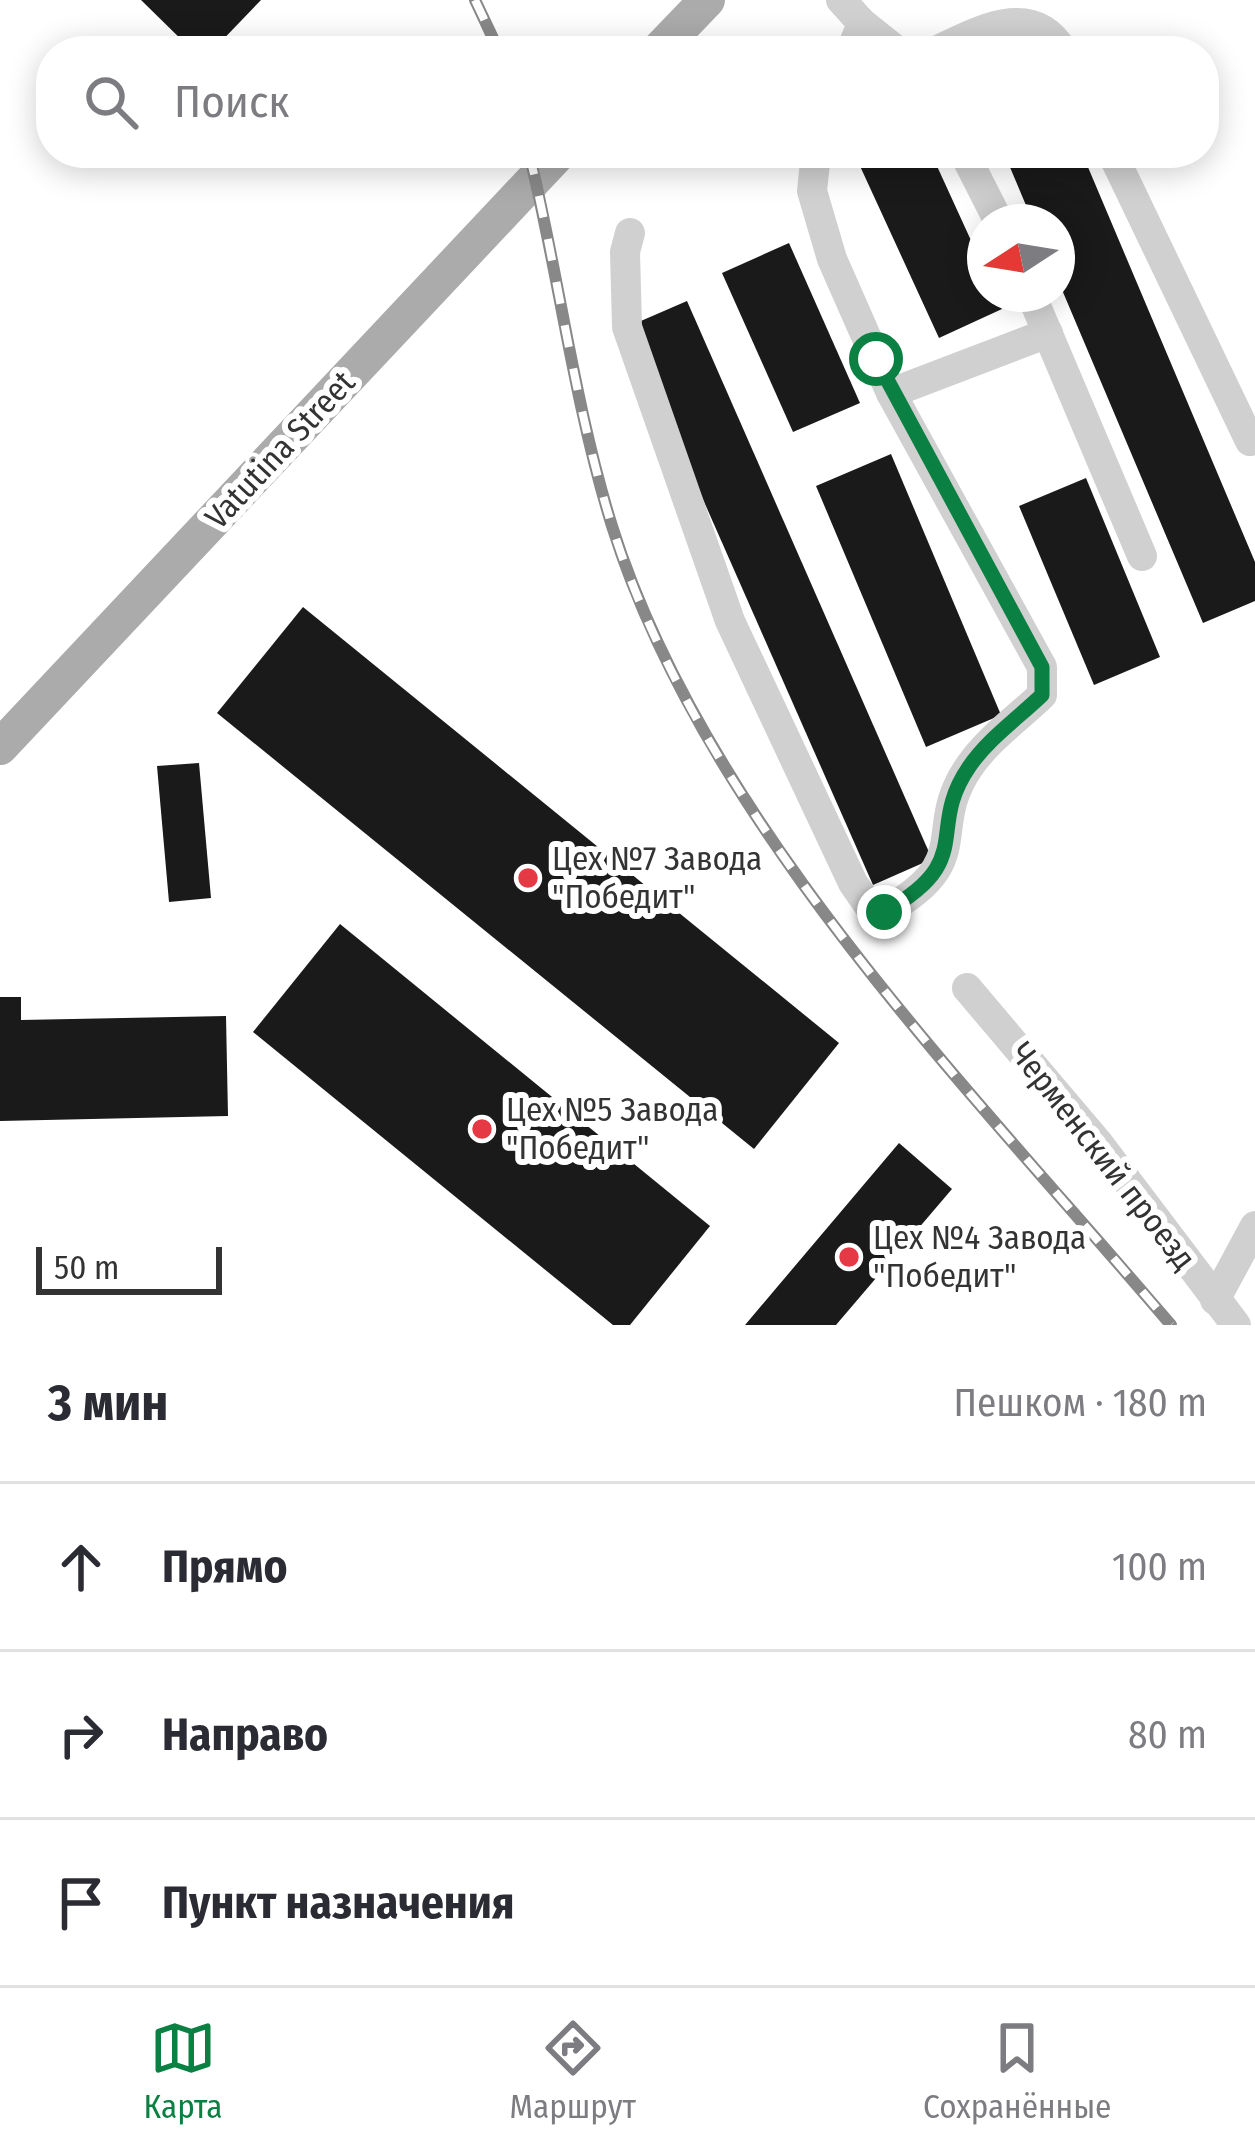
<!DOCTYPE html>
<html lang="ru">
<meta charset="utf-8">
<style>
:root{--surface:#fff;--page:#f2f2f3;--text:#2b2b33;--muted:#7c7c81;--line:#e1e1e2;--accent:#0b8043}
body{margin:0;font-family:"Fira Sans Condensed",sans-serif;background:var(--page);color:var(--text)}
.compass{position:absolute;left:967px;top:204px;width:108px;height:108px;border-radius:50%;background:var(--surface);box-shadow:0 6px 30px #0003;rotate:258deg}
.scale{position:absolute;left:36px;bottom:30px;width:186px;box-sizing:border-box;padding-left:12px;border:6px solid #333;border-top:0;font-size:33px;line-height:42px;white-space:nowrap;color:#333;-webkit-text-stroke:9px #fff;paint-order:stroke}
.stop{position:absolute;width:36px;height:36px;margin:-27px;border:9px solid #0b8043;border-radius:50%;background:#fff}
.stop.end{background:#0b8043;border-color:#fff;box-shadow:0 3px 12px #0008}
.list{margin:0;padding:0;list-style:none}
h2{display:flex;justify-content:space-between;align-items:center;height:156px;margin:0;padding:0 48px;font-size:51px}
h2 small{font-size:39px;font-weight:400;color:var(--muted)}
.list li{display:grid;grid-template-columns:78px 1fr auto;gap:36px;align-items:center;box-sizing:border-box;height:168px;padding:0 48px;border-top:3px solid var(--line)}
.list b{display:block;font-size:45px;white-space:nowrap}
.list em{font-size:39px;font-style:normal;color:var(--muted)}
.icon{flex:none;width:66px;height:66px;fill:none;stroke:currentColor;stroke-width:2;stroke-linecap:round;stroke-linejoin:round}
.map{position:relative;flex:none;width:1255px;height:1325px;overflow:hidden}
.search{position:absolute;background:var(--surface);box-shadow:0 6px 30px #0003;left:36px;right:36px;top:36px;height:132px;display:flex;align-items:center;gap:30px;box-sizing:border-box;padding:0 42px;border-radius:48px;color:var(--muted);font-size:45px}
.sheet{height:660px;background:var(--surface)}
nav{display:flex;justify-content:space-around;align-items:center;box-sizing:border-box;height:168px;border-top:3px solid var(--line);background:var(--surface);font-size:33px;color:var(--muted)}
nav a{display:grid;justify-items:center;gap:6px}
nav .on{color:var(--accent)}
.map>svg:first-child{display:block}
</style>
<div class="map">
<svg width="1255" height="1325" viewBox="0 0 1255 1325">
<rect width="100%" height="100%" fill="#fff"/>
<g fill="#1a1a1a">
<polygon points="141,0 261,0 212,51 193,51"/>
<polygon points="854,153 931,153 985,271 985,294 995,294 1002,309 939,338"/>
<polygon points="1004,153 1082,153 1255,562 1255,601 1203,623 1057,278 1057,222 1033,222"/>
<polygon points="789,243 860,403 793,432 722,273"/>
<polygon points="687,301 932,859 873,885 627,327"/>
<polygon points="891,454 1001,715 926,747 816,486"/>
<polygon points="1086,478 1160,657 1094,685 1019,506"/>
<polygon points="303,607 839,1043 754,1149 217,713"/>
<polygon points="199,763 211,898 169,902 157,766"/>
<polygon points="340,924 710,1226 630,1325 613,1325 253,1032"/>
<polygon points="0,997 21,997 21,1020 226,1016 228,1116 0,1121"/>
<polygon points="899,1143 952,1189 836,1325 745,1325"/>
</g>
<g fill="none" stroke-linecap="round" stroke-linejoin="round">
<g stroke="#d0d0d0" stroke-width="30">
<polyline points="841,0 862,23 851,51"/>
<polyline points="862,23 897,51"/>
<path d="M936,51C981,30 1032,0 1063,51"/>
<polyline points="964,153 999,222"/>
<polyline points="1112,153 1250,441"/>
<path d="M630,233L625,252L627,327L730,621L853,883L869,906L884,912C978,860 925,831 969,767C988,739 1018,718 1042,695V667L891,393L832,259L812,191L816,153"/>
<polyline points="1031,294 1142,556"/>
<polyline points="891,393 1048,333"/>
<polyline points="967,988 1099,1144 1236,1325"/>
<polyline points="1215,1300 1255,1226"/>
</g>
<g stroke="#ababab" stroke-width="36">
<polyline points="658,51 707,0"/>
<polyline points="0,747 559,153"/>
</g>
<g stroke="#888" stroke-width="12">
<g id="rail">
<polyline points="475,0 499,51"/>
<path d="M529,153C559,276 574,404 612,526C705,823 972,1091 1171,1325"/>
</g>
</g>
<use href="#rail" stroke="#fff" stroke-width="8" stroke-dasharray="22" stroke-linecap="butt"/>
</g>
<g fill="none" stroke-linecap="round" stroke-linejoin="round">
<path stroke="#0b8043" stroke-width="15" d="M876,359L1042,667V695C1018,718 988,739 969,767C925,831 978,860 884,912"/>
</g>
<g fill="#e63946" stroke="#fff" stroke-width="4.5">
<circle cx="528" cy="878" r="12"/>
<circle cx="482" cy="1129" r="12"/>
<circle cx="849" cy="1257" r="12"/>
</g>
<g text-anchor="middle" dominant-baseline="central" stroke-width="12" stroke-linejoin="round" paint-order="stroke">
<g font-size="33" fill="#333" stroke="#fff">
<text transform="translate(280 450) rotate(-47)">Vatutina Street</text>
<text transform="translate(1103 1156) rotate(52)">Черменский проезд</text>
</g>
<g font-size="33" fill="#333" stroke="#fff" text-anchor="start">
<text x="552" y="859">Цех №7 Завода<tspan x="552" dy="38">"Победит"</tspan></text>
<text x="506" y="1110">Цех №5 Завода<tspan x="506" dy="38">"Победит"</tspan></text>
<text x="873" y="1238">Цех №4 Завода<tspan x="873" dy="38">"Победит"</tspan></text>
</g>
</g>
</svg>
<svg class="compass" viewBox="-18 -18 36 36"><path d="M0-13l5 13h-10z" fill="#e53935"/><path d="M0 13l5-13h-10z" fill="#7c7c81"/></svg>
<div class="scale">50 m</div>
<div class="stop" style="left:876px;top:359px"></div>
<div class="stop end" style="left:884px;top:912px"></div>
<div class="search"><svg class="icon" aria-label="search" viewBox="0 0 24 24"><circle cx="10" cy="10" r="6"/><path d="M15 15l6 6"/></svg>Поиск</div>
</div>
<section class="sheet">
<h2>3 мин<small>Пешком · 180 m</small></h2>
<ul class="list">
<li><svg class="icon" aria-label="ahead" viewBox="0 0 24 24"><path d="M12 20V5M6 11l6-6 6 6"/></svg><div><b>Прямо</b></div><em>100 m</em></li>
<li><svg class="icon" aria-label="right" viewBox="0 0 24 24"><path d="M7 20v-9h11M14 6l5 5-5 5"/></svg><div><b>Направо</b></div><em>80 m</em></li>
<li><svg class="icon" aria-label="arrive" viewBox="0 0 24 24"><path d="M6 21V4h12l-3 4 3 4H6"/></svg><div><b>Пункт назначения</b></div></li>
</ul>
</section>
<nav>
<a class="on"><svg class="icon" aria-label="map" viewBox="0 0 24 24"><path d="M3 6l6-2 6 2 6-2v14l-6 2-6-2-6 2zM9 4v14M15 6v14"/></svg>Карта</a>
<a><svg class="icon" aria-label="directions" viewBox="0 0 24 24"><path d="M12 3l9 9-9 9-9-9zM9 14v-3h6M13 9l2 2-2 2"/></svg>Маршрут</a>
<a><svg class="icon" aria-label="saved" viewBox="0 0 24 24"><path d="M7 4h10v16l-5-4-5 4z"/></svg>Сохранённые</a>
</nav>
